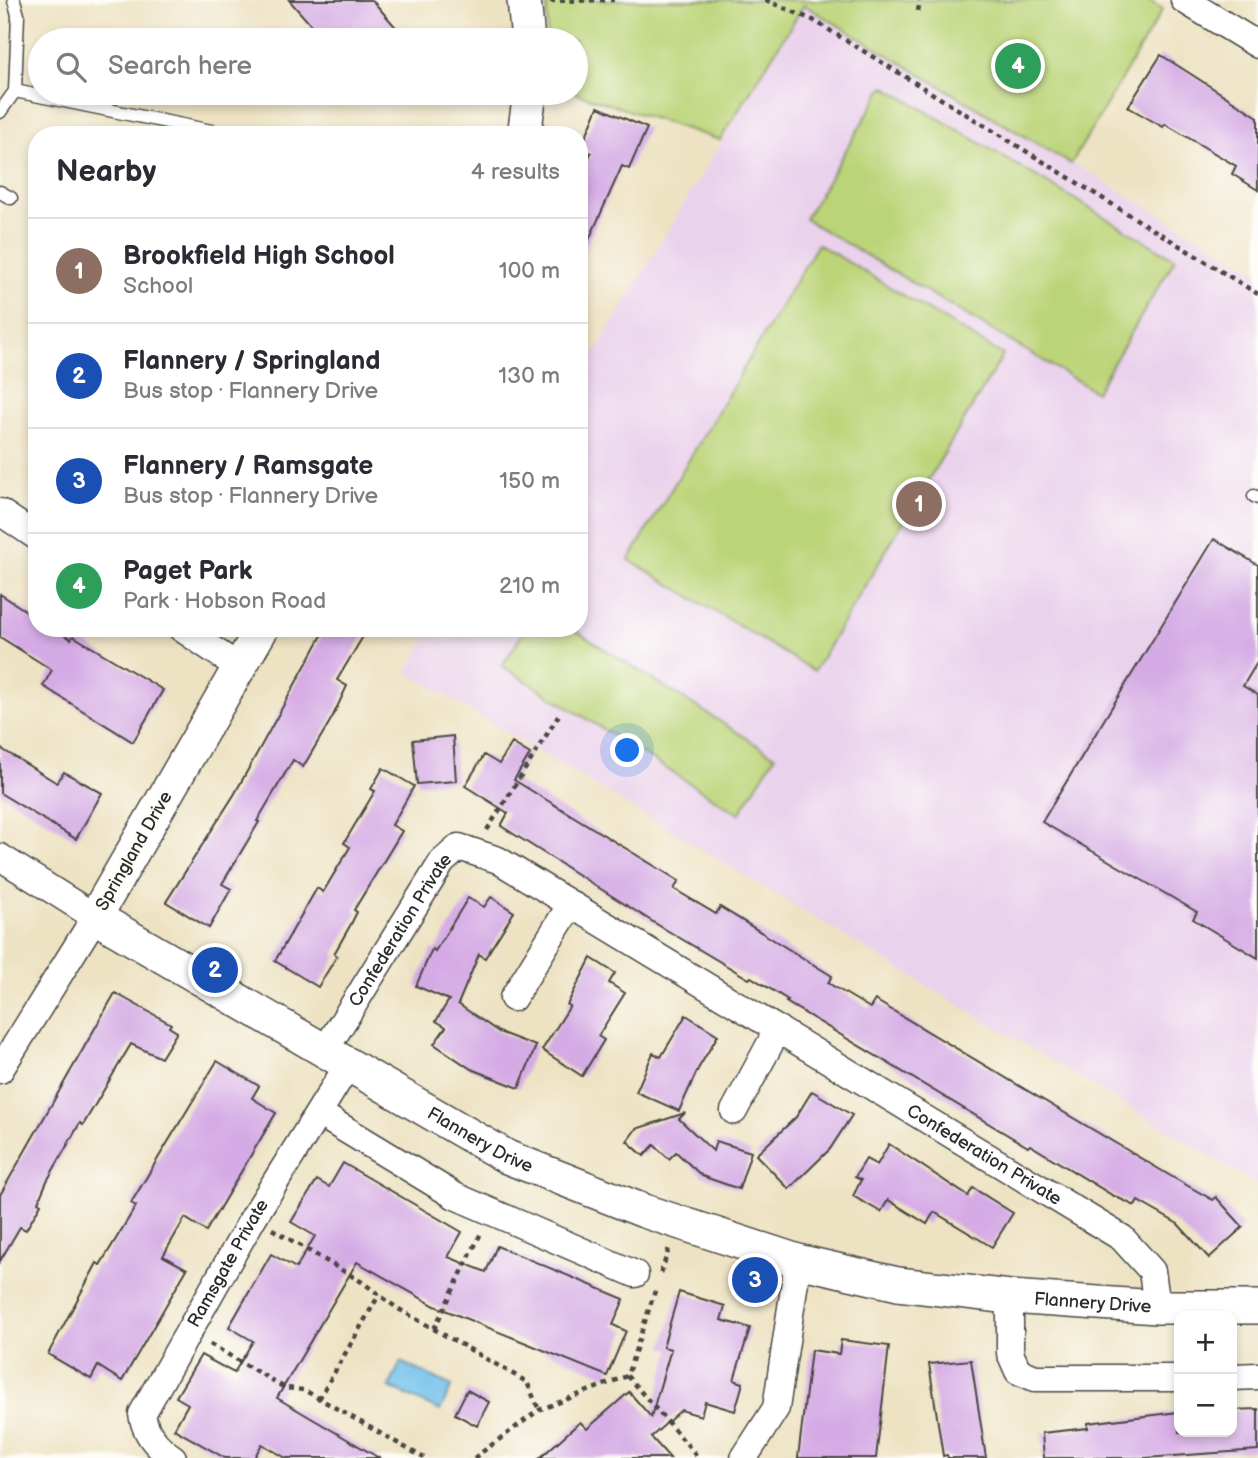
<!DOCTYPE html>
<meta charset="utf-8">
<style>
:root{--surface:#fff;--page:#f7f7f7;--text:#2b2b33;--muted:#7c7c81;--line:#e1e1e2;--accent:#1f6fb2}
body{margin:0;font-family:"Balsamiq Sans",sans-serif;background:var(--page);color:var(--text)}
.controls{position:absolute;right:21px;bottom:21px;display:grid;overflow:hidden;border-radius:14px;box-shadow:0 4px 10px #0003}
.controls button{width:63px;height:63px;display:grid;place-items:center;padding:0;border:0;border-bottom:2px solid var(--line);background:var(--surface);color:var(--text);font:35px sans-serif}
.you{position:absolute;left:628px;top:751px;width:24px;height:24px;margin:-18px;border:5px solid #fff;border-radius:50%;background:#1a73e8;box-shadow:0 0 0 10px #1a73e833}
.badge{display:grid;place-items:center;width:46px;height:46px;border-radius:50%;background:var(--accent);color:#fff;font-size:23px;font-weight:700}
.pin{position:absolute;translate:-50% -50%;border:4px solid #fff;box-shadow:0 2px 7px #0006}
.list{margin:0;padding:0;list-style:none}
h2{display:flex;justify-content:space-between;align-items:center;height:91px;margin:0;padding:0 28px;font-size:30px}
h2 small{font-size:23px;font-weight:400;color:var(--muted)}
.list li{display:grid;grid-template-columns:46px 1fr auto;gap:21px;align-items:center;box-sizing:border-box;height:105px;padding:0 28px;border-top:2px solid var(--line)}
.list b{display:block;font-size:26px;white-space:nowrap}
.list p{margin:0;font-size:23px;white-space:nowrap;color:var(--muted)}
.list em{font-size:23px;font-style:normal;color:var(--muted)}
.icon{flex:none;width:38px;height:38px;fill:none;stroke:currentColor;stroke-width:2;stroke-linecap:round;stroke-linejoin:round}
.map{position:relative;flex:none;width:1258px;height:1458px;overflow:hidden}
.search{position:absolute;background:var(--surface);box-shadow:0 4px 10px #0003;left:28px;top:28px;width:560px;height:77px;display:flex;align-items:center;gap:18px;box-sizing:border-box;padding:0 24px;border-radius:38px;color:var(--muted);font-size:26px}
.panel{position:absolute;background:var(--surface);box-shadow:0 4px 10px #0003;left:28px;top:126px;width:560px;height:511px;border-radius:28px}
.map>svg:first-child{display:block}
</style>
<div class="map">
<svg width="1258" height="1458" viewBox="0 0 1258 1458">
<rect width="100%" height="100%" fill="#fdfcf7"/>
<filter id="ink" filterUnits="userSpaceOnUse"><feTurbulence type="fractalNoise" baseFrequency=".0143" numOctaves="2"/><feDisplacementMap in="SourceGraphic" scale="14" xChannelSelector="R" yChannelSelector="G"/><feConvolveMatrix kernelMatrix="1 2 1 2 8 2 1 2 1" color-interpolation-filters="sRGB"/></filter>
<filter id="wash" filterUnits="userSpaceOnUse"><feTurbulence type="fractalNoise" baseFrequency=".00686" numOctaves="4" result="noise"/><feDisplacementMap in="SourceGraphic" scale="28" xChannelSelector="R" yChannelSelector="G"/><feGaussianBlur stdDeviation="1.57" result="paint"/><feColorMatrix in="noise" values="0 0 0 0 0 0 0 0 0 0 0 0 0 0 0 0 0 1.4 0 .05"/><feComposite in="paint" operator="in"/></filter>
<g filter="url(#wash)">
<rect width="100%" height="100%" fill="#ede2c2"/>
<polygon fill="#ead1ec" points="804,5 1258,272 1258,1185 407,672 433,628 579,628 579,379"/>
<g fill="#bcd478" stroke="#748052" stroke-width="2">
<polygon points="547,0 1148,0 1163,9 1071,164 804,5 720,140 575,93 576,40 547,40"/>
<polygon points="884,86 1175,259 1096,392 805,219"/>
<polygon points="818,244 1003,355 814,671 629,560"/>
<polygon points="526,628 571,628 775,756 739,814 502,666"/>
</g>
<polygon fill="#70bfeb" stroke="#4e758b" stroke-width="2" points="401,1362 452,1386 440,1411 389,1387"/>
<g id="blocks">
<g fill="#d5abe5">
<polygon points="289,0 372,0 407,40 324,40"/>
<polygon points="1161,55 1258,117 1258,190 1232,174 1236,166 1165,124 1163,127 1128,107"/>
<polygon points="598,107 647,128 629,169 622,166 579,262 579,179 591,153 581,148"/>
<polygon points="1214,539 1258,565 1258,661 1243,686 1258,695 1258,958 1193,919 1197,912 1042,822"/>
<polygon points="0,594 37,618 37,628 54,628 71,639 73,636 163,690 133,742 43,686 52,670 0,637"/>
<polygon points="326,628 368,628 337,680 347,686 332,718 303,767 293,760 257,821 259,822 222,884 231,889 209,928 166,902 234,795"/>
<polygon points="453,736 456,781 417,784 413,740"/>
<polygon points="512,743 530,754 514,780 679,881 674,889 716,914 720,907 832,976 828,983 870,1008 875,1000 1174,1178 1213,1200 1216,1197 1243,1227 1209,1258 1178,1224 1138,1201 1135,1206 1112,1195 1030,1145 1028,1147 786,1002 788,1000 751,977 749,979 653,922 501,826 508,813 465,786 484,755 499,764"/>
<polygon points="0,748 57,783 64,772 102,793 76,839 0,793"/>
<polygon points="383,768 414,786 392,825 402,831 354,910 357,912 351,924 334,954 337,956 318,987 275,961 317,888 323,892 350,847 344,843 375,791 371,789"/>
<polygon points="491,897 514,912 485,958 479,954 458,1004 499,1032 536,1046 519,1088 471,1069 434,1044 446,1027 436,1021 449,1000 416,986 432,949 435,951 468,898 484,907"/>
<polygon points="591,958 615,973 609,983 625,993 598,1036 604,1040 582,1076 542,1050 570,1006 567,1005"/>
<polygon points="115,993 171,1024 169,1027 177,1032 161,1058 131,1044 83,1125 80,1123 47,1181 38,1202 41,1204 26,1230 20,1227 0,1261 0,1195"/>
<polygon points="686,1015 718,1035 698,1069 679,1111 636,1092 653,1053 661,1057"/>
<polygon points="217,1061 259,1086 252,1098 276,1113 206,1231 185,1218 163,1256 187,1269 122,1381 98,1366 91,1379 48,1354 97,1263 100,1265 136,1206 131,1203"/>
<polygon points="812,1091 852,1115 830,1149 789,1189 756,1155 796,1117"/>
<polygon points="685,1113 679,1119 713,1151 716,1141 751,1152 739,1189 702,1176 676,1152 669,1159 654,1145 644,1156 627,1141 636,1129"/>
<polygon points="889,1144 968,1196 973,1188 1013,1213 992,1247 934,1212 927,1224 888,1200 881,1212 853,1196 861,1180 855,1177 866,1159 877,1165"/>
<polygon points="343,1163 462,1232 448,1257 486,1272 497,1246 624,1299 613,1325 626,1331 607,1376 435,1306 357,1262 277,1398 379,1458 286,1458 262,1444 254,1458 225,1458 174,1429 188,1404 176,1397 201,1355 234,1373 253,1341 229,1327 271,1254 296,1268 315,1236 291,1222 317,1180 329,1187"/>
<polygon points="679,1292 725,1306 721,1320 750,1328 734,1380 743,1383 735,1411 705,1402 701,1416 681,1410 651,1437 670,1458 540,1458 580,1422 587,1429 629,1392 651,1417 671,1349 663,1347"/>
<polygon points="841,1340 889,1346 876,1458 798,1458 811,1350 839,1354"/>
<polygon points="971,1360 986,1458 948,1458 947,1455 943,1456 929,1364"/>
<polygon points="467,1390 489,1402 477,1426 455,1414"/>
<polygon points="1258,1409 1258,1450 1145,1458 1044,1458 1042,1433 1088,1428 1088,1423 1179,1412 1179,1432 1232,1432 1232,1410"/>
</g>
</g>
</g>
<g filter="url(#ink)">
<use href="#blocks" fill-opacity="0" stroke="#484642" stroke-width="2"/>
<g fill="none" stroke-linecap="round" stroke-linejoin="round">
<g stroke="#484642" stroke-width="15">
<g id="service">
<polyline points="15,91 231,135"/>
<polyline points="0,112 15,91 18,15 14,0"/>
<polyline points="0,192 11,198"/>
<polyline points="1254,496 1258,498"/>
</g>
</g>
<g stroke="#484642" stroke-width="29">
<g id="minor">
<polyline points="1184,0 1258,45"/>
<polyline points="0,512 37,537"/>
<polyline points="181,628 240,668"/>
<polyline points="0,857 95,917 0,1070"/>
<polyline points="513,998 571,904"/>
<path id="s1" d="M324,1052L442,862L459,847L498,860L1122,1238L1152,1271L1157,1307"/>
<polyline points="734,1111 778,1029"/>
<polyline points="320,1114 455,1196 635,1274"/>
<polyline points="1010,1297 1010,1353 1018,1371 1035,1378 1179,1378"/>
<polyline points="1232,1377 1258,1376"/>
<path id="s2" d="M173,1458C157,1447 145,1434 142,1414L253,1218L348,1065"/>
<polyline points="744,1458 776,1408 798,1261"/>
</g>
</g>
<g stroke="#484642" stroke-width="36">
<g id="tertiary">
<polyline points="524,0 528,40"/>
<polyline points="524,135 530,93"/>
<path id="s3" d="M262,628L95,917L507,1157L644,1211L798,1261L898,1284L1010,1297L1157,1307H1258"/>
</g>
</g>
<g stroke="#484642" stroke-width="4.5" stroke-dasharray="5 5" stroke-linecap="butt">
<polyline points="765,0 813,20 1258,294"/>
<polyline points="550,1 614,0"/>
<polyline points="918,11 920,0"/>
<polyline points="487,830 559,715"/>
<polyline points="272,1229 362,1282 397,1308 527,1382 539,1410"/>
<polyline points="661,1273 669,1248"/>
<polyline points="434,1329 481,1233"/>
<polyline points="210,1344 285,1388 304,1390 424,1458"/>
<polyline points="627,1376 699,1458"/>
<polyline points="319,1399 379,1295"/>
<polyline points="474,1458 539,1410 627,1376 655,1291"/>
</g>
<use href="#service" stroke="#fff" stroke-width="12"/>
<use href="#minor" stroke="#fff" stroke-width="26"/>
<use href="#tertiary" stroke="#fff" stroke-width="33"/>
</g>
</g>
<g text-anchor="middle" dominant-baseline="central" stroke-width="5" stroke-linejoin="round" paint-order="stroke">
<g font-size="18" fill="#2b2b2b" stroke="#fdfcf7">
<text transform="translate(134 851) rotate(-60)">Springland Drive</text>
<text stroke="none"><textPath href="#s1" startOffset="144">Confederation Private</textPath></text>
<text stroke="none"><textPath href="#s3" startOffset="779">Flannery Drive</textPath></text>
<text stroke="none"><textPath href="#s1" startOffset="856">Confederation Private</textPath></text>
<text stroke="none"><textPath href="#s2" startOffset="229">Ramsgate Private</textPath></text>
<text stroke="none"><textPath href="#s3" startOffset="1418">Flannery Drive</textPath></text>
</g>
</g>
</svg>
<div class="controls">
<button>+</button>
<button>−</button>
</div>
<div class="you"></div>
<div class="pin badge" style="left:919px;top:504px;background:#8d6e63">1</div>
<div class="pin badge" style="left:215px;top:970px;background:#1a4fb4">2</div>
<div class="pin badge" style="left:755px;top:1280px;background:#1a4fb4">3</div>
<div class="pin badge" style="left:1018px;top:66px;background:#2e9e5b">4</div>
<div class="search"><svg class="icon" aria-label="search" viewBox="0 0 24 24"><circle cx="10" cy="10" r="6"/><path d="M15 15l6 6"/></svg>Search here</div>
<section class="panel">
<h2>Nearby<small>4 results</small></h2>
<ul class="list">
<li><span class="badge" style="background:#8d6e63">1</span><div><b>Brookfield High School</b><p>School</p></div><em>100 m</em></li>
<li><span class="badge" style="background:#1a4fb4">2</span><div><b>Flannery / Springland</b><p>Bus stop · Flannery Drive</p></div><em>130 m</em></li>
<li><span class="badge" style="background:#1a4fb4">3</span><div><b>Flannery / Ramsgate</b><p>Bus stop · Flannery Drive</p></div><em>150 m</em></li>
<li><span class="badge" style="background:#2e9e5b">4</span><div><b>Paget Park</b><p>Park · Hobson Road</p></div><em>210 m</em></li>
</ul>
</section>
</div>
